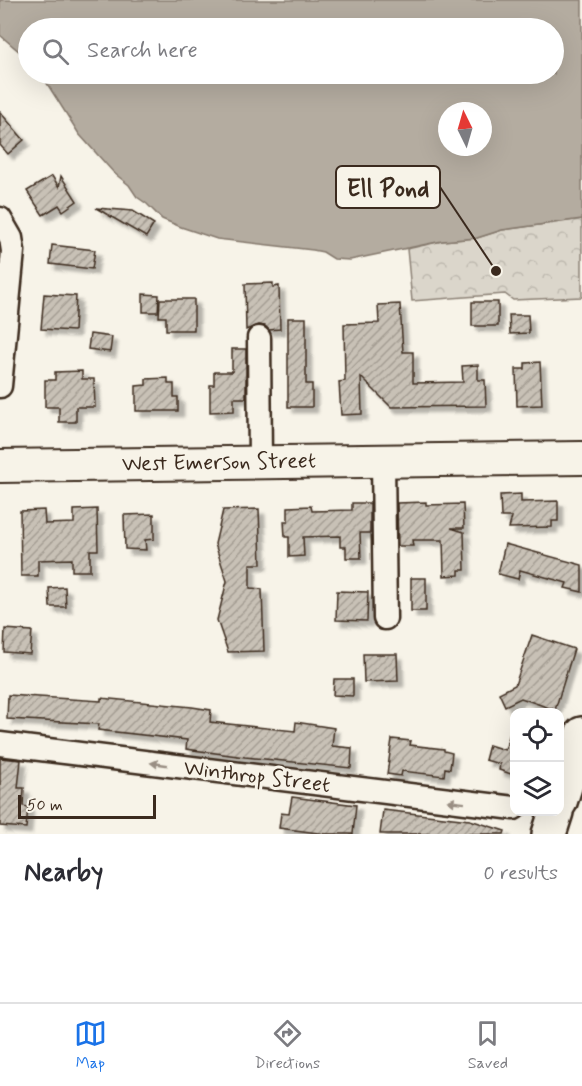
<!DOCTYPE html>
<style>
:root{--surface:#fff;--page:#f2f2f3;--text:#2b2b33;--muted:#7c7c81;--line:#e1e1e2;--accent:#1a73e8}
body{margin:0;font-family:Mynerve,sans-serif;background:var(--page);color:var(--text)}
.controls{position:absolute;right:18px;bottom:18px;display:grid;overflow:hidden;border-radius:12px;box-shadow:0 6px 24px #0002}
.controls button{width:54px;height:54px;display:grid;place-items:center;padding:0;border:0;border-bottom:2px solid var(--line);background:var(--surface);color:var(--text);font:30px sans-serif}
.compass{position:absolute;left:438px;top:102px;width:54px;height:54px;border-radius:50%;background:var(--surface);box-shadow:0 6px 24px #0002;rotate:355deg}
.scale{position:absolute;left:18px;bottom:15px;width:138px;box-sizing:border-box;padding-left:6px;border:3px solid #3b2a1e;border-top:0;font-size:16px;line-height:21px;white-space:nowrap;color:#3b2a1e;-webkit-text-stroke:4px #f7f3e8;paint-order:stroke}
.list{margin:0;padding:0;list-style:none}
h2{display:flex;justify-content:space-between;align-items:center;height:78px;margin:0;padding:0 24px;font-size:26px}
h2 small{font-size:20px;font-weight:400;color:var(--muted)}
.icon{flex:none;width:33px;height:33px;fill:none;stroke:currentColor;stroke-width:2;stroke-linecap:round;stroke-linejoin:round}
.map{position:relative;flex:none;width:582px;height:834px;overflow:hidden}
.search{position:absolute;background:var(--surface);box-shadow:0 6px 24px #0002;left:18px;right:18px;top:18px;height:66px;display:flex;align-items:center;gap:15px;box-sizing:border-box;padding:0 21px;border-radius:33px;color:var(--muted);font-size:22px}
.sheet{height:168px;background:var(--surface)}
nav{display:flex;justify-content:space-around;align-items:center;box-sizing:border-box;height:84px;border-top:2px solid var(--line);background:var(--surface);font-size:16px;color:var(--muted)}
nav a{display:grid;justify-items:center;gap:3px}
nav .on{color:var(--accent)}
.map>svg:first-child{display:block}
</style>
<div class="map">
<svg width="582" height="834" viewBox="0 0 582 834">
<defs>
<pattern id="park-crowns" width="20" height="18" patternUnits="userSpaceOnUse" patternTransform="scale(1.5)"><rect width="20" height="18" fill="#dbd6cb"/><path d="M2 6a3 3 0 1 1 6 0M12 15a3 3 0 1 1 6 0" fill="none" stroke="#bdb8ae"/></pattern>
<pattern id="building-hatch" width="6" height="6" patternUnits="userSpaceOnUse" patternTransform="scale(1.5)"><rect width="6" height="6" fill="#c8c1b6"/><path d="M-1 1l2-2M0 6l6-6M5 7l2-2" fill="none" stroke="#a49d93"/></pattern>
<filter id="shadow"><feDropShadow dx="5.5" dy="5.5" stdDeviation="1.5" flood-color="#0004"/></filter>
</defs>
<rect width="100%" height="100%" fill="#f7f3e8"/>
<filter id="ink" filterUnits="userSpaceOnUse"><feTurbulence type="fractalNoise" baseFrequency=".0167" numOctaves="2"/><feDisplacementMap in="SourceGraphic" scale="12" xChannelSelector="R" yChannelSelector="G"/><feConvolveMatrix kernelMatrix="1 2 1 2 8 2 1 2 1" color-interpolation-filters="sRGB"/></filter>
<g filter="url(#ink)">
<polygon fill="url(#park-crowns)" stroke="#8b8074" stroke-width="1.5" points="582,219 582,297 513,300 505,294 412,301 407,249 442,241 477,238 502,230"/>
<path fill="#b4aca0" stroke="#84786c" stroke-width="1.5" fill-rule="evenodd" d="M0,0H582V219L502,230L477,238L442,241L350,260L334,259L323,252L313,250L217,239L181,227L162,219L147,204L137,197L129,185L114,173L79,134L41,74H554V28H28V59L0,35ZM447,111H483V147H447Z"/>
<g fill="url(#building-hatch)" stroke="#3b2a1e" stroke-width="1.5" filter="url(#shadow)">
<polygon points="0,112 24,140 8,154 0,145"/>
<polygon points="52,176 59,187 61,176 77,201 63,211 59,205 43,215 27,191"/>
<polygon points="96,208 133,211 154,224 146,237"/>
<polygon points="52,245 95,250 92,269 50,264"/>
<polygon points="273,283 273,287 279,286 280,329 269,330 265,326 258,325 246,330 245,284"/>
<polygon points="44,294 76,296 74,331 41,329"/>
<polygon points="143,294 159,295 158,312 143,312"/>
<polygon points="160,299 194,299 194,330 166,330 166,317 159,317"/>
<rect x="472" y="302" width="26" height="24"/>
<polygon points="400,304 403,352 413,352 413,383 463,382 462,366 478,365 478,380 485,380 486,406 391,407 361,377 362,414 341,415 339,382 345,381 344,324 379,323 378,305"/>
<polygon points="509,315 528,315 529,333 510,334"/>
<polygon points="288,318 306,318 306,384 312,384 312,407 288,407"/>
<polygon points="90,334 112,337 110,352 88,349"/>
<polygon points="232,349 246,349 246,398 234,398 234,411 210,412 210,385 214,385 214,372 232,372"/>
<polygon points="540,362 542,405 517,406 516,369 525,369 525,363"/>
<polygon points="82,371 82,379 94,379 95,407 76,407 76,422 59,422 59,407 45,407 45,380 55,380 55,372"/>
<polygon points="168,378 168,384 174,384 174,397 178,397 178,411 136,411 136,386 146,385 146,379"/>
<polygon points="521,494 521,502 558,501 558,521 552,521 552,527 509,528 512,517 501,517 500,495"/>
<polygon points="426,502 426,505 463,504 464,528 451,528 464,532 465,570 459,570 459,575 444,576 443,540 412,540 413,546 398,546 397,503"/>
<polygon points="352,503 370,503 370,533 360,533 361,558 346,558 346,547 340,547 340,536 303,537 304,556 289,557 289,537 285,537 284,521 288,521 288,507 311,506 312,511 352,510"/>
<polygon points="97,509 98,550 90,550 90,571 72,571 72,559 38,560 38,576 21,576 20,511 44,510 45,524 74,523 74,510"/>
<polygon points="259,509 261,564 250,564 250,588 262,589 264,651 228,652 217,620 227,581 215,544 223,510"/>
<polygon points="154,514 154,539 145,540 146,550 125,549 124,515"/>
<polygon points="505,544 582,565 582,592 565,588 567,583 520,570 518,579 498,574"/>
<rect x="411" y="578" width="15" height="33"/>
<polygon points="65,587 66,607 50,607 49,588"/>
<polygon points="337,591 368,592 367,621 336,620"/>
<polygon points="5,629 32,631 30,654 4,652"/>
<polygon points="532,635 574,649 555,710 521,698 505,706 499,693 515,685"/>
<polygon points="363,654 397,654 398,681 364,682"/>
<polygon points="334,679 353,679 353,696 333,695"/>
<polygon points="8,695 101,701 101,698 192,707 211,710 210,722 295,731 296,722 334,728 332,746 352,748 351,768 245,757 186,749 187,740 98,730 99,724 7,719"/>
<polygon points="511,730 514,730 514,775 499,770 500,764 485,760 489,745 505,750"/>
<polygon points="392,739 411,741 410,745 444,749 444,751 452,753 450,769 445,768 444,776 402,771 401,776 387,774"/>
<polygon points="0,758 21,760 18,788 24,788 23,806 28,807 26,828 0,826"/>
<polygon points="292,797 356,805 353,834 326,834 279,828 281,813 289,814"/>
<polygon points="383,810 470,820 505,831 504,834 380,834"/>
</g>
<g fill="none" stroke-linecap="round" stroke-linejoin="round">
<g stroke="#3b2a1e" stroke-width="27">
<g id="street">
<polyline points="0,219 11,238 13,251 0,386"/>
<polyline points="259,338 260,463"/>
<polyline points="383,461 385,618"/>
<polyline points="0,744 514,808"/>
</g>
</g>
<g stroke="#3b2a1e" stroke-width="36">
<polyline id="secondary" points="0,466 582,458"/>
</g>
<g stroke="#3b2a1e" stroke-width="38">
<g id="primary">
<polyline points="560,802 582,734"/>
<polyline points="549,834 556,812"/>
</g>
</g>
<use href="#street" stroke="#f7f3e8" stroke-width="22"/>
<use href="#secondary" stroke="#f7f3e8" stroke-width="32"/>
<use href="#primary" stroke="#f7f3e8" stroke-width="33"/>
</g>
<defs><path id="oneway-solid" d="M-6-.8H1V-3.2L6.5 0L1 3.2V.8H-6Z" transform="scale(1.5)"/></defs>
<g fill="#998e83">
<use href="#oneway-solid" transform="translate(159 764) rotate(-172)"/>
<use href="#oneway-solid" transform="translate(456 802) rotate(-173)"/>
</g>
</g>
<g text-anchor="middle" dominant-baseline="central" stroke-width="6" stroke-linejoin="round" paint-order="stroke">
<g font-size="22" fill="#3b2a1e" stroke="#f7f3e8">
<text transform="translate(219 463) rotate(-1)">West Emerson Street</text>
<text transform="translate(257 777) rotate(7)">Winthrop Street</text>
</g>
</g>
<path fill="none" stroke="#3b2a1e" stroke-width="2" d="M496 271L440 187"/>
<circle fill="#3b2a1e" stroke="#f7f3e8" stroke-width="2" cx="496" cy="271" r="6"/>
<rect fill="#f7f3e8" stroke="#3b2a1e" stroke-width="2" x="336" y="166" width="104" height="42" rx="6"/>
<g font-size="24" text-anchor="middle" font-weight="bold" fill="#3b2a1e">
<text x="388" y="196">Ell Pond</text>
</g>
</svg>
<div class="controls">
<button><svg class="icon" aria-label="locate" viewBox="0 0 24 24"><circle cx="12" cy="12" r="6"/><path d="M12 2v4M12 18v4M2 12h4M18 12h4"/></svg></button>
<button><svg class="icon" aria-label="layers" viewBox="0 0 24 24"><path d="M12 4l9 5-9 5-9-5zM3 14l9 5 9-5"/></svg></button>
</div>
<svg class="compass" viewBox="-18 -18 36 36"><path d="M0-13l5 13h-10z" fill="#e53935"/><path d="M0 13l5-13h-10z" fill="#7c7c81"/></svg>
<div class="scale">50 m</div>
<div class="search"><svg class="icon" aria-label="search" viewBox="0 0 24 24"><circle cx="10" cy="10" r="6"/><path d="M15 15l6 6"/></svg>Search here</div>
</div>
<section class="sheet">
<h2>Nearby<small>0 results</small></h2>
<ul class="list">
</ul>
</section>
<nav>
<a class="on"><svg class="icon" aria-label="map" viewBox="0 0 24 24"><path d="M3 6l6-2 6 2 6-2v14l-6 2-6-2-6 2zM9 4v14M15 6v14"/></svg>Map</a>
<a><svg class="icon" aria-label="directions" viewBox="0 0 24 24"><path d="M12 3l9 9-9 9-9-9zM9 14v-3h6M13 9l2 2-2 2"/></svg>Directions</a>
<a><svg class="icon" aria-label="saved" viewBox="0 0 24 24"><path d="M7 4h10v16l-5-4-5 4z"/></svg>Saved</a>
</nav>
